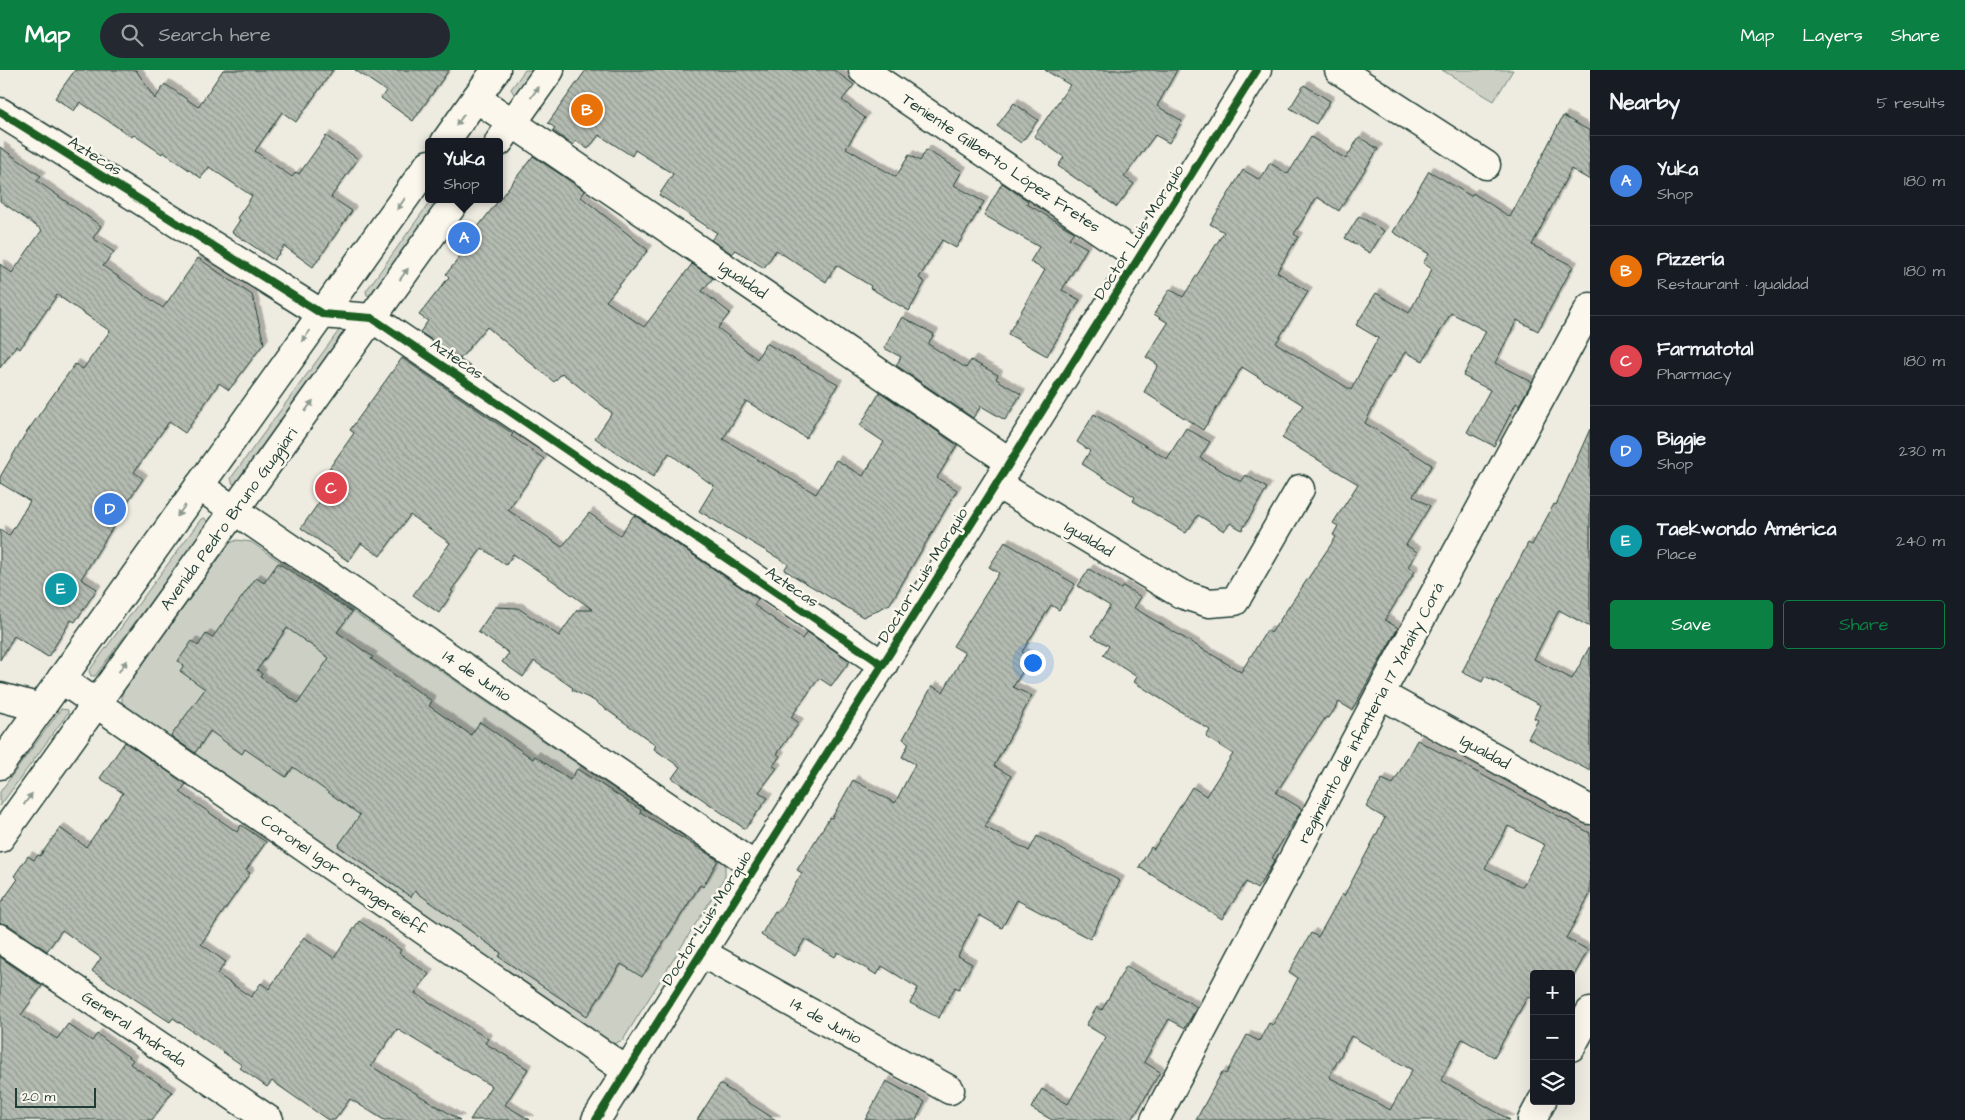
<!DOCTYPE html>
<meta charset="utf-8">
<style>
:root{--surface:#171b24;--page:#242831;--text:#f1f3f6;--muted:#9ea1a6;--line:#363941;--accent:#0b8043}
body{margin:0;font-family:"Architects Daughter",sans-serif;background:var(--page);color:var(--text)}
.controls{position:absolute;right:15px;bottom:15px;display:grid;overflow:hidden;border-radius:5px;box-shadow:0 5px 20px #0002}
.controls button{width:45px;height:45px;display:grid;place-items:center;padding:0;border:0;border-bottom:1px solid var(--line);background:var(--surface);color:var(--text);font:25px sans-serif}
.scale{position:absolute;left:15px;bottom:12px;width:81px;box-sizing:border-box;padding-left:5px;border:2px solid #1f3d34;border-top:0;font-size:14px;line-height:18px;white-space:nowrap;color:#1f3d34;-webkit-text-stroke:4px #fbf7ec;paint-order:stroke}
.you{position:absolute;left:1032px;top:592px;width:18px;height:18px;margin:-12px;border:4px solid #fff;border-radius:50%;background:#1a73e8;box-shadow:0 0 0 8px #1a73e833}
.badge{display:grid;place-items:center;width:32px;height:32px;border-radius:50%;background:var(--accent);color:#fff;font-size:16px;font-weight:700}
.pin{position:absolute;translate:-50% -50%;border:2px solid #fff;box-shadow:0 1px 5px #0006}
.popup{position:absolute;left:425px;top:68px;width:78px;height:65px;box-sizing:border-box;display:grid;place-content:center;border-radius:5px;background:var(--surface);filter:drop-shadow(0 1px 4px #0005);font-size:16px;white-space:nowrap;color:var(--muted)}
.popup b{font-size:19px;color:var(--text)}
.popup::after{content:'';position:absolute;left:50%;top:100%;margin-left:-10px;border:10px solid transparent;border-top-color:var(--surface)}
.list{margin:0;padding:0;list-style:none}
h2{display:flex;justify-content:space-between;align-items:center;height:65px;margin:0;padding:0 20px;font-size:21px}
h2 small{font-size:16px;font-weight:400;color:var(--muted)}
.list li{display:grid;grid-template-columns:32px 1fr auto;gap:15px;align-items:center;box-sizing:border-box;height:90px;padding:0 20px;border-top:1px solid var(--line)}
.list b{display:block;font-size:19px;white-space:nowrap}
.list p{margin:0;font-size:16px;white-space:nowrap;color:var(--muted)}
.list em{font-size:16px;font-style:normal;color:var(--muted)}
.actions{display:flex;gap:10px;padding:15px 20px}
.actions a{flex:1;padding:11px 0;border:1px solid var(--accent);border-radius:5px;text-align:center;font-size:18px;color:var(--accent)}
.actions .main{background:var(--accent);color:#fff}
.icon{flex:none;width:28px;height:28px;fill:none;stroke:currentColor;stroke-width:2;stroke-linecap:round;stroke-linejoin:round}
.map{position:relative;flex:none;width:1590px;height:1050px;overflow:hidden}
header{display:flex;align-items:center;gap:30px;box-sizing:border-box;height:70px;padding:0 25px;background:var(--accent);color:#fff}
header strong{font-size:24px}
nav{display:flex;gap:28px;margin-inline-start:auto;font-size:18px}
.search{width:350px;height:45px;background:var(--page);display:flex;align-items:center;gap:12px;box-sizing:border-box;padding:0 18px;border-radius:28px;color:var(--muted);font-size:19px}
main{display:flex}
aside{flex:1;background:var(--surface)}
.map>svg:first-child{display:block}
</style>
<header>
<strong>Map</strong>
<div class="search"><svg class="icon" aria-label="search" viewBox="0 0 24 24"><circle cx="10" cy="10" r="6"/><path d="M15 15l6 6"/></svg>Search here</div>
<nav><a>Map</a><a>Layers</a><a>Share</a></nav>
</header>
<main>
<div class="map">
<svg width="1590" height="1050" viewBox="0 0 1590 1050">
<defs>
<pattern id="building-back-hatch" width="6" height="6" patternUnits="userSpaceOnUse" patternTransform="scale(1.25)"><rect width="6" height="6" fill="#b4bbb0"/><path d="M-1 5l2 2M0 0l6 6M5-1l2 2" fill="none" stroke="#929990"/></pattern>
<filter id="shadow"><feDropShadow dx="4.5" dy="-4.5" stdDeviation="0" flood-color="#0004"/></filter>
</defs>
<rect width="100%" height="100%" fill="#eeece1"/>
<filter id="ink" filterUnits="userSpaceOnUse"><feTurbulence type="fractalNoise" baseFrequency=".02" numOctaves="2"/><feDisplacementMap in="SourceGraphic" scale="10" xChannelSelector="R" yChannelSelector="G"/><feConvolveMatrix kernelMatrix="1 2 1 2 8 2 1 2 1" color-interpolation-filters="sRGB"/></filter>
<g filter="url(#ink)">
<g fill="#cbcfc4" stroke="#75867c">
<polygon points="525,0 535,0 516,25 514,24 511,19"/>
<polygon points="1442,0 1513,0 1494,31"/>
<polygon points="432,129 442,129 371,226 367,225 366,221"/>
<polygon points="343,255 347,261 238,413 233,414 231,408"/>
<polygon points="205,448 208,454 95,606 91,606 89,601 201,449"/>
<polygon points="237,470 251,472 725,794 725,807 623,970 611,975 122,637 122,623 230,473"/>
<polygon points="61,639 68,640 68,643 0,736 0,722"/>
</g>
<g fill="url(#building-back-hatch)" stroke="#1f3d34" fill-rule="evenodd" filter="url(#shadow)">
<polygon points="75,0 136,0 155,29 165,14 198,37 223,0 333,0 296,52 282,42 255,81 292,107 296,102 299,104 326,66 358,89 331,127 352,141 313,197 284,176 274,190 232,162 240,150 237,148 252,126 209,97 201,108 163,82 162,84 134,65 132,67 80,32 74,41 55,28"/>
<polygon points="355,0 449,0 413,51 381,28 386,21"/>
<polygon points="586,0 834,0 854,15 842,30 865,48 846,78 896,107 909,85 920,91 926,80 962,101 954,115 984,132 956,178 942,170 919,208 925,212 909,241 870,218 871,216 836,195 826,212 776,180 764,198 736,180 732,184 711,170 717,163 659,125 673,104 635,80 632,86 599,65 588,79 576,71 573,75 553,61 555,58 548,53"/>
<polygon points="1045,0 1177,0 1157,36 1182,51 1169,73 1155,65 1124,107 1134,114 1117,137 1058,96 1064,87 1034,66 1070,15"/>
<polygon points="1304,15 1330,31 1316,54 1290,38"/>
<polygon points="1014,33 1038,50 1021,73 997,56"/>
<polygon points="1563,46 1590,61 1590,110 1571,99 1532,175 1573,196 1538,261 1517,250 1495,293 1532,312 1519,335 1516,333 1494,376 1467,362 1490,320 1463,306 1486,261 1451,243 1423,291 1405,282 1390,308 1388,307 1365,353 1432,395 1413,426 1430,436 1406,475 1417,482 1408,497 1415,501 1385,550 1398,558 1352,640 1339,632 1329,648 1326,647 1311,669 1276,723 1302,739 1272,788 1275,790 1257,819 1246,812 1222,849 1139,797 1151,777 1154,779 1192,717 1206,726 1233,684 1206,667 1210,660 1134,612 1137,607 1103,585 1109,576 1092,566 1110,536 1078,516 1089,499 1121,519 1123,516 1141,527 1134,538 1241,602 1267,560 1271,563 1336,467 1333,465 1338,456 1333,453 1358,414 1282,368 1303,335 1242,297 1203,360 1144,322 1158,295 1146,287 1168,253 1154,244 1170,219 1183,227 1224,162 1210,154 1243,100 1260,110 1270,93 1288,104 1311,67 1346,89 1359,67 1378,79 1339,141 1317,127 1294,164 1298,167 1277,202 1308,222 1276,273 1351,320 1378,268 1356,255 1376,223 1409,243 1432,199 1423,193 1429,184 1393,162 1429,101 1471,126 1473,123 1510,147"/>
<polygon points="0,77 41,106 37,111 101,156 93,168 114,182 103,196 163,238 198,188 252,225 264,273 229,320 219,313 185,363 169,352 134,402 143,409 111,456 113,457 81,509 97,519 75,552 71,550 48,587 14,566 0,590 0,460 9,466 30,431 0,413 0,407 24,366 75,294 83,299 110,261 57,225 20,279 16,276 0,298 0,194 12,203 42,160 0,131"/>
<polygon points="533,86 585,121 581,127 648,180 606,231 644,257 692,194 713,208 702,221 730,243 718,258 757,289 766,273 838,314 806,368 746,331 723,369 816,424 836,390 863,406 884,372 860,356 880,322 957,375 937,408 957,420 890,534 863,547 784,500 788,494 699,441 714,416 669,383 653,407 621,386 595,368 612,343 562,303 554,312 487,257 460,289 420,262 428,251 419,245 449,207 446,204 478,165 474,162"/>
<polygon points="1002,113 1028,131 1027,134 1074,162 1069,168 1087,178 1062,220 1080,230 1047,286 1008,264 1045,200 1030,192 1039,177 984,145"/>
<polygon points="1359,146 1384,161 1370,183 1345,168"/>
<polygon points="902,247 934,264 928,274 966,298 971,290 998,305 996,309 1021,324 1005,350 981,336 973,348 896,295 901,287 884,278"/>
<polygon points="402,288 513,364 511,366 544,389 508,440 562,477 589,443 620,465 634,445 758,529 754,535 802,569 807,562 850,591 831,616 819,608 791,647 799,653 777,684 780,686 773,696 777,698 759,722 768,728 745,759 672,708 680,697 654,679 656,675 593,630 572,620 573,618 534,591 523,607 502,592 509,583 478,562 495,537 518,538 559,566 577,540 593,540 549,508 513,484 506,495 482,478 451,521 453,522 439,543 413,525 450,473 410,445 380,486 361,473 348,491 301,458 332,414 323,407 354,363 350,360"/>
<polygon points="1094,344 1167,389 1186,358 1210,372 1200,388 1241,412 1246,405 1267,418 1242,460 1230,453 1224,461 1198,445 1186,463 1133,431 1135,427 1082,394 1090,381 1077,372"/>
<polygon points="1590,359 1590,557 1559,540 1534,589 1572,609 1590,576 1590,701 1528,668 1538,650 1534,648 1540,635 1485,606 1482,612 1462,602 1528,473 1532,475 1554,434 1556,435"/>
<polygon points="1005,472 1075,514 1059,540 1051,535 1022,582 1031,588 1013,617 1032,626 994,696 1011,706 985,757 1029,781 1037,766 1120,811 1090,869 1017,830 1002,858 979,845 958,886 972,894 959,919 955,917 939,948 910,933 918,918 882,896 877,905 838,882 835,887 805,869 795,886 761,865 775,841 778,842 802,803 797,800 830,747 832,748 853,710 895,733 915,694 902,687 909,673 903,669 932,616 943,622 965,583 953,576 999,503 989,497"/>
<path d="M278,493L352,542L337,562L373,587L371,589L432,631L429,636L471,665L480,652L533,689L535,686L570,710L577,699L641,740L640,742L718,790L703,817L700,815L642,907L621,894L587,946L499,887L501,883L415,821L411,827L338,776L360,745L293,697L286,707L245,679L242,684L210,661L195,683L171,666L205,619L180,601L184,595L178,591L192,571L198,576L206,564L212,568L256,508L264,513ZM287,558L329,588L298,633L260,607L262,604L257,600Z"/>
<path d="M1417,670L1590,763V824L1566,868L1588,880L1571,911V904H1534V929L1528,926L1494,987L1462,969L1441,1010L1510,1050H1196L1222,1002L1226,1004L1247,965L1259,971L1269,953L1273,955L1298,908L1289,902L1311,863L1318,867L1342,824L1344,826L1385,748L1366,737L1382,709L1393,714ZM1508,756L1545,775L1522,817L1485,798ZM1351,966L1412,1000L1390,1040L1329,1007Z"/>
<polygon points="125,672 186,714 180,722 237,762 241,755 266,772 246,800 250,803 201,874 226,892 217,904 251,927 261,913 269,919 304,867 334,888 359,851 401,880 399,883 429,904 415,923 488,969 485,973 528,999 505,1035 530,1050 470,1050 491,1016 397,959 371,996 460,1050 384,1050 350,1029 335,1050 328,1050 272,1011 267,1017 240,998 242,995 173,948 170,952 92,901 101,888 62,860 47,881 9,855 0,853 0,834 18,809 14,806 28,786 34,790 38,785 40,786 60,758 86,777 103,753 123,723 100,708"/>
<polygon points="0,887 42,916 21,945 57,969 68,954 92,971 97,964 133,990 130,994 172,1022 152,1050 0,1050"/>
<polygon points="1126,896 1197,937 1185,958 1169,949 1144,992 1160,1002 1132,1050 1052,1050 1031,1038 1042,1019 1068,1034 1106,967 1086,955 1097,937 1102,940"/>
<polygon points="886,1011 925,1032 916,1050 865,1050"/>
<polygon points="720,1014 776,1050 697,1050"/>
</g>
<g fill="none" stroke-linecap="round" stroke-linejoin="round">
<g stroke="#1f3d34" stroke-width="31">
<g id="minor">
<polyline points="863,0 1139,187"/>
<polyline points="1339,0 1486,95"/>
<polyline points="476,28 1010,392"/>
<polyline points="0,42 322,244 372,248 883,595"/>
<polyline points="997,414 1181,524 1209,533 1235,531 1300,419"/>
<polyline points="199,416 756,797"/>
<polyline points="61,609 627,1001"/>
<polyline points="1380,624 1590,740"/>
<polyline points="0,627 41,638"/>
<polyline points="0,868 269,1050"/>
<polyline points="702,883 950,1020"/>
<polyline points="1571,977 1590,942"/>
<polyline points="596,1050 1257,0"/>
<polyline points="1155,1050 1380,624 1590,237"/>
<polyline points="1532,1050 1542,1031"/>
</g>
</g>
<g stroke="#1f3d34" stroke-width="31">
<g id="major">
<polyline points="445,72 496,0"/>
<polyline points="499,72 550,0"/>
<polyline points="0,695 429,94"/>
<polyline points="0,768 457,129"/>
</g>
</g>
<use href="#minor" stroke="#fbf7ec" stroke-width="28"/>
<use href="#major" stroke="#fbf7ec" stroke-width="28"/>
<g stroke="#fbf7ec" stroke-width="11">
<g id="cycleway">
<polyline points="0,42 322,244 372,248 883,595"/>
<polyline points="596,1050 1257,0"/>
</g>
</g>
<use href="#cycleway" stroke="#1b5e20" stroke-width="8"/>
</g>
<defs><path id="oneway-solid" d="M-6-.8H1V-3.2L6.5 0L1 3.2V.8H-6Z" transform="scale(1.25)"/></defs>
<g fill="#8d9a90">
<use href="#oneway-solid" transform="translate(535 22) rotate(-54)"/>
<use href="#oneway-solid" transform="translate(460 50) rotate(125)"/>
<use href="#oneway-solid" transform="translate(401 134) rotate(125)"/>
<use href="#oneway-solid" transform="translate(404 204) rotate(-54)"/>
<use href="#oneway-solid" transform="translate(306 266) rotate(126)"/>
<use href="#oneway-solid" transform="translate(309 336) rotate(-54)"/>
<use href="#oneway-solid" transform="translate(181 441) rotate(126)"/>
<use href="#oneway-solid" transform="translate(123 596) rotate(-54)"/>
<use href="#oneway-solid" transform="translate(28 729) rotate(-54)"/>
</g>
</g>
<g text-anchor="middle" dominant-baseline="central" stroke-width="5" stroke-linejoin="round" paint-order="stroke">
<g font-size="16" fill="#1f3d34" stroke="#fbf7ec">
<text transform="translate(95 86) rotate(32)">Aztecas</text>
<text transform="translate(1001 93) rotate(34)">Teniente Gilberto López Fretes</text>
<text transform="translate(1139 162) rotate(-58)">Doctor Luis Morquio</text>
<text transform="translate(743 210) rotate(34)">Igualdad</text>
<text transform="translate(457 289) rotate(34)">Aztecas</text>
<text transform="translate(229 449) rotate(-54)">Avenida Pedro Bruno Guggiari</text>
<text transform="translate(1089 469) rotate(31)">Igualdad</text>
<text transform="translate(923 505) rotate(-58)">Doctor Luis Morquio</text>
<text transform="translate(792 517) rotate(34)">Aztecas</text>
<text transform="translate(477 606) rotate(34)">14 de Junio</text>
<text transform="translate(1371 643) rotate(-62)">regimiento de infanteria 17 Yataity Corá</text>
<text transform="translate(1485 682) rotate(29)">Igualdad</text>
<text transform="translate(344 805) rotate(35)">Coronel Igor Orangereieff</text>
<text transform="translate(707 848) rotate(-58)">Doctor Luis Morquio</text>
<text transform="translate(826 951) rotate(29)">14 de Junio</text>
<text transform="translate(134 959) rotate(34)">General Andrada</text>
</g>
</g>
</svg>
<div class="controls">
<button>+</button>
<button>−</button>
<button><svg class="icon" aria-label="layers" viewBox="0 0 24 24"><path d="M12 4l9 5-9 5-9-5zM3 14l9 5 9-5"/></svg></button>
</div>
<div class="scale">20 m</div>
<div class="you"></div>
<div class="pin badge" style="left:464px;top:168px;background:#3f7fe0">A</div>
<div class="popup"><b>Yuka</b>Shop</div>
<div class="pin badge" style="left:587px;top:40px;background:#e8710a">B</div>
<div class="pin badge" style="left:331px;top:418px;background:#e0444e">C</div>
<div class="pin badge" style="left:110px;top:439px;background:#3f7fe0">D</div>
<div class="pin badge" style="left:61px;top:519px;background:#0f9aa8">E</div>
</div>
<aside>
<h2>Nearby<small>5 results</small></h2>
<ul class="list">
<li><span class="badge" style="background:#3f7fe0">A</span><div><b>Yuka</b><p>Shop</p></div><em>180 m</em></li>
<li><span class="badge" style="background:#e8710a">B</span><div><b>Pizzería</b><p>Restaurant · Igualdad</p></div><em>180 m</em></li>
<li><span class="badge" style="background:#e0444e">C</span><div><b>Farmatotal</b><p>Pharmacy</p></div><em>180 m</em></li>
<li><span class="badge" style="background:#3f7fe0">D</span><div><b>Biggie</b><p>Shop</p></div><em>230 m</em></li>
<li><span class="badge" style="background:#0f9aa8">E</span><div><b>Taekwondo América</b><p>Place</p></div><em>240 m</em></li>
</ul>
<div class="actions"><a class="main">Save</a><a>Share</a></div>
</aside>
</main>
